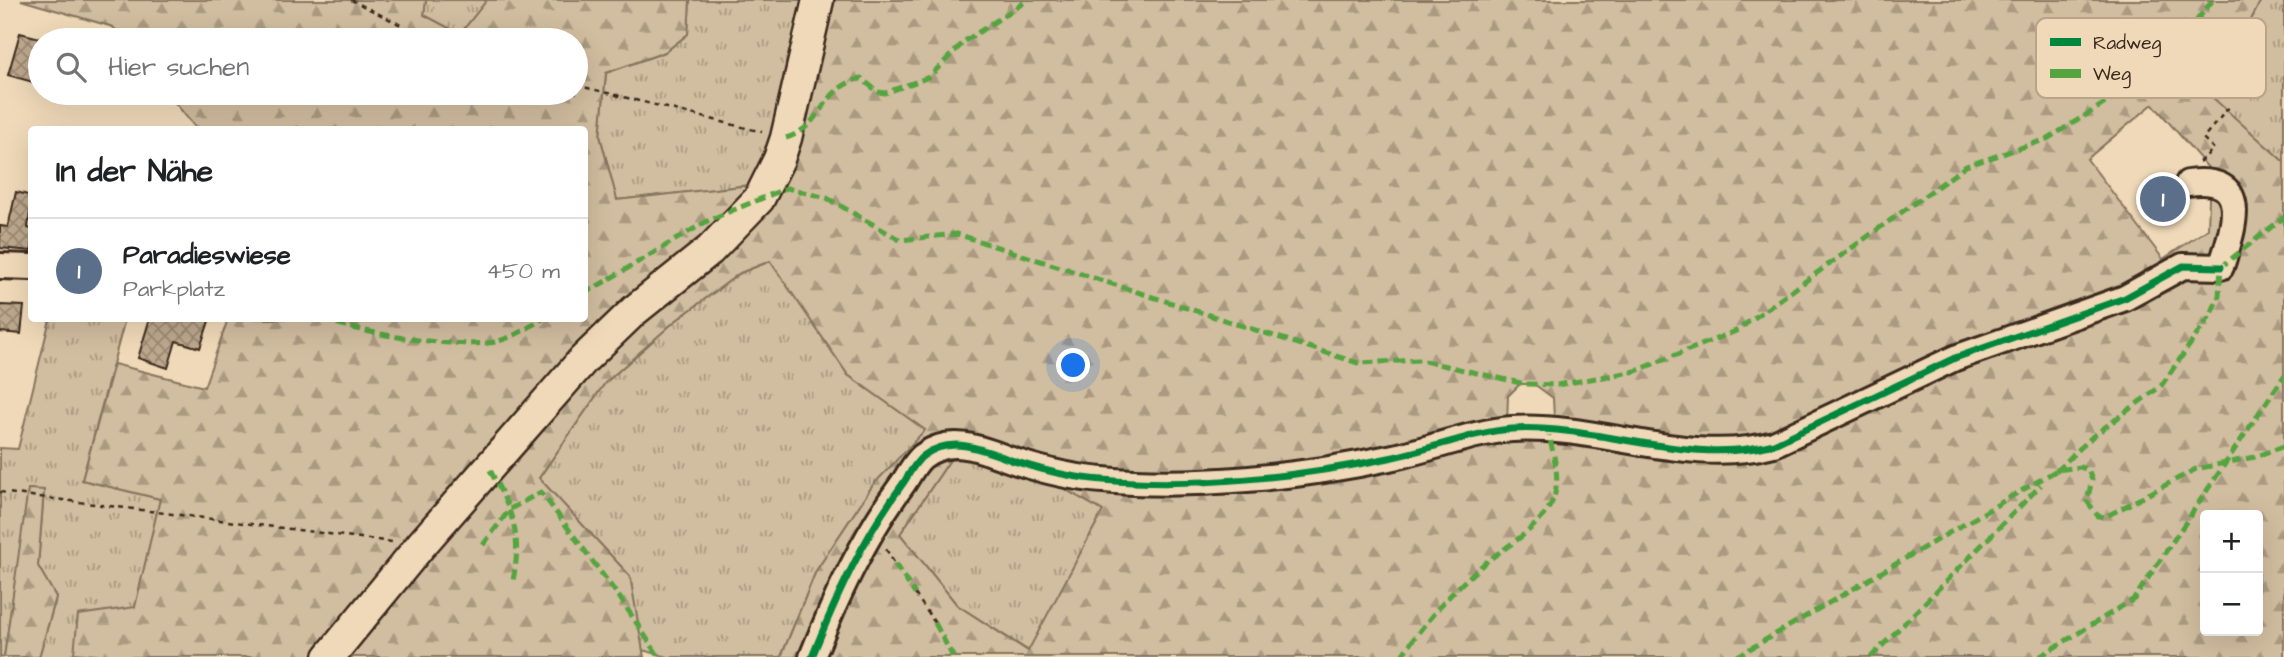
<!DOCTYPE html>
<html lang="de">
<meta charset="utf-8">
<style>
:root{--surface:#fff;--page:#f6f6f6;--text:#202124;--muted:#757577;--line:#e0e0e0;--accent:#db2777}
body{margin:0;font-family:"Architects Daughter",sans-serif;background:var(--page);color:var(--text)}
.controls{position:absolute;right:21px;bottom:21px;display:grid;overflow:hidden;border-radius:7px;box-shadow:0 7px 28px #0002}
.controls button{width:63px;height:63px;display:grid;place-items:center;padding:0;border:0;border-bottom:2px solid var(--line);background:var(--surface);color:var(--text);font:35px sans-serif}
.you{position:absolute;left:1074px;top:366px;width:24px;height:24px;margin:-18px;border:5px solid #fff;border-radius:50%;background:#1a73e8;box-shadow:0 0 0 10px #1a73e833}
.badge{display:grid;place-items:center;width:46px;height:46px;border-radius:50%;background:var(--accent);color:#fff;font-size:23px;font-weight:700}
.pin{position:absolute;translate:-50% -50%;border:4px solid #fff;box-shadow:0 2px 7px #0006}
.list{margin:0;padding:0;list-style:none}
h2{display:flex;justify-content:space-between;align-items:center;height:91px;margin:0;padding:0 28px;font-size:30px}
h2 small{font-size:23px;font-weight:400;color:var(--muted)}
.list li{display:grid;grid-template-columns:46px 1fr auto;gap:21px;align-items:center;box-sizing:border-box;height:105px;padding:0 28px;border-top:2px solid var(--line)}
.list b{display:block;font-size:26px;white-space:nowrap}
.list p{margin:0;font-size:23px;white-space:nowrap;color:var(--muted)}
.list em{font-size:23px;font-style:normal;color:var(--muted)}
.icon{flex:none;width:38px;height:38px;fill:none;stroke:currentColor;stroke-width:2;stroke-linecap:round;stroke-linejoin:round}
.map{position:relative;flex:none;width:2284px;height:657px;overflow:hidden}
.search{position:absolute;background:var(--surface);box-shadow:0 7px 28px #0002;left:28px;top:28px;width:560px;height:77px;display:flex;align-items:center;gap:18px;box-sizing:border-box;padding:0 24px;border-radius:38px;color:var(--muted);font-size:26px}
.panel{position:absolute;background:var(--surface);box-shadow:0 7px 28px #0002;left:28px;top:126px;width:560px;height:196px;border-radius:7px}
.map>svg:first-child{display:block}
</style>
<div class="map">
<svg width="2284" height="657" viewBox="0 0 2284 657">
<defs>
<pattern id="grass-tufts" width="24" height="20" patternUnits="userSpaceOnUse" patternTransform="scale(1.75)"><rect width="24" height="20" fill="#d1bd9f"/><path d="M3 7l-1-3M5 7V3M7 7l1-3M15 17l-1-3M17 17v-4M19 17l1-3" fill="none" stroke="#ab9a81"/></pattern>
<pattern id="forest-firs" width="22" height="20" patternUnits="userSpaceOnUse" patternTransform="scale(1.75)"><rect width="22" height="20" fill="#d1bd9f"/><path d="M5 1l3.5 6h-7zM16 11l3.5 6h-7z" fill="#ab9a81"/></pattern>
<pattern id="building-cross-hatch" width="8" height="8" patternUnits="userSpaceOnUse" patternTransform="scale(1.75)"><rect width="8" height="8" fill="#bda88d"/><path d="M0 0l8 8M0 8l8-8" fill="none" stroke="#9b8973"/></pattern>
</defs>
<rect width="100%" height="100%" fill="#efd9b8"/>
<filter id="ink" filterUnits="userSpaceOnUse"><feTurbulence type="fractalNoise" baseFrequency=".0143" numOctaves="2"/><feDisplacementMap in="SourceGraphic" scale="14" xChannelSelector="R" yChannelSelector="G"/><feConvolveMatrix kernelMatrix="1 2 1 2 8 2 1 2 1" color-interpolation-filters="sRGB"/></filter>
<g filter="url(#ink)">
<g fill="url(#grass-tufts)" stroke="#86745e" stroke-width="2">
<polygon points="426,0 487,0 460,34 424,15"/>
<polygon points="690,0 811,0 760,184 617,200 600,136 606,73 665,52 688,34"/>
<polygon points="2261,0 2284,0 2284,162 2212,98"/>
<polygon points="771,261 848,375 926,430 873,485 816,571 781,657 668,657 642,650 630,576 539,478 605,383 674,322 740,273"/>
<polygon points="50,319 125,319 82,480 160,499 135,608 78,615 75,653 117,657 39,657 56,598 38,566 44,491 29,489 4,657 0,657 0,448 18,449"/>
<polygon points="954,454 1047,479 1103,511 1029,651 957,605 900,534"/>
</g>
<g fill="url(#forest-firs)" stroke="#86745e" stroke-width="2" fill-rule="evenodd">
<path d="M21,0H426L424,15L460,34L487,0H690L688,34L665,52L606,73L600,136L617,200L760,184L757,209L828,0H2261L2212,97L2284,162V657H781L816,571L873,485L925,430L848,375L770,261L740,273L674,322L605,383L539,478L630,576L644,657H117L74,653L78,615L135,607L160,499L82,480L114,364L204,387L228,319L584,318V130L203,129L194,126L167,93H576V40H124L113,27ZM2153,104L2210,170L2208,229L2163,259L2087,159ZM1520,384H1534L1553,398L1554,418L1507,423L1508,396ZM954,454L1047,479L1103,511L1028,651L957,605L900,534ZM2205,515H2258V631H2205Z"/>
<polygon points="28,489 44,490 38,566 56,597 39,657 4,657"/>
</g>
<g fill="url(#building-cross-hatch)" stroke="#3b2a1e" stroke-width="2">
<polygon points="20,33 40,38 40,84 8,75"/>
<polygon points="16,192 32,196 28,228 32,229 32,251 0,248 0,226 8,227"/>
<polygon points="0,305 24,306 21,334 0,332"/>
<polygon points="150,318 201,318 209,321 200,348 176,341 168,368 138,358"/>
</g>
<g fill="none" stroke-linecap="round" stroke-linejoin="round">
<g stroke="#3b2a1e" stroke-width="30">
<g id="minor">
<polyline points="0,266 32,267"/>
<path d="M812,657C837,595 864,536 904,482C909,474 916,461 923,456C954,433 987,452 1017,462C1045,471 1075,478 1103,480C1194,488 1300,477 1389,458C1425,451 1477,431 1512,429C1600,424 1687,467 1774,444L1955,358L2125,298L2183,266L2221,267C2233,229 2254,174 2188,183"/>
</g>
</g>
<g stroke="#3b2a1e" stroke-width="35">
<polyline id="major" points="329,657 421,545 584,359 635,310 710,250 759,199 779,159 786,138 818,0"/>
</g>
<g stroke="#3b2a1e" stroke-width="2.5" stroke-dasharray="5 5" stroke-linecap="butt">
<polyline points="351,0 431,40"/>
<polyline points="576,85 762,132"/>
<polyline points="2199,162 2214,149 2203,138 2230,106"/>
<polyline points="0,492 392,542"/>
<polyline points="886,549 895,564"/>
<polyline points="915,594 935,623"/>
</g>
<use href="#minor" stroke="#efd9b8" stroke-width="24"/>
<use href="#major" stroke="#efd9b8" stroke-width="30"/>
<g stroke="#54a441" stroke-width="5" stroke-dasharray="10 5" stroke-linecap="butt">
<path d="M786,138C824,126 819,90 861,78L878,92L885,93L929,77L965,41L1028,0"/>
<polyline points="584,294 709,220 787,188 827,198 900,240 957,234 1358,363 1420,360 1525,384 1557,385 1636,371 1736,331 1966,166 2047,139 2154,73 2213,0"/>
<path d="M323,318C358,334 458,349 495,342C512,338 528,328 544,318"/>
<path d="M490,470C511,510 523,534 513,580"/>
<polyline points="2056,471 2093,436 2161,386 2210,316 2219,296 2221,267 2284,217"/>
<polyline points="483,545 510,509 541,492 620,598 659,657"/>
<polyline points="895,564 915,594"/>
<polyline points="935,623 953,657"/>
<path d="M1401,657C1423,624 1449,594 1479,568C1502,548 1536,532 1551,504C1563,481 1553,454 1548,431"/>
<polyline points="1736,657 2057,470 2080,467 2088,470 2092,480 2087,501 2098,516 2105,517 2196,469 2255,457 2284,446"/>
<polyline points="1871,657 2041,485"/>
<polyline points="2039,657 2134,599 2284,376"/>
</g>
<g stroke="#efd9b8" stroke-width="11">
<path id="cycleway" d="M812,657C837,595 864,536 904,482C909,474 916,461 923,456C954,433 987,452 1017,462C1045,471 1075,478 1103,480C1194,488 1300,477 1389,458C1425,451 1477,431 1512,429C1600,424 1687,467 1774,444L1955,358L2125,298L2183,266L2221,267"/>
</g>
<use href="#cycleway" stroke="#00873e" stroke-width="7"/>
</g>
</g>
<rect x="2036" y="18" width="230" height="80" rx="10" fill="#efd9b8" stroke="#b9a48a" stroke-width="2"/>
<rect x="2050" y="38" width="31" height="8" fill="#00873e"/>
<rect x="2050" y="69" width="31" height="9" fill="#54a441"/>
<g font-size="19" fill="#3b2a1e">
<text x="2093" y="49">Radweg</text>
<text x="2093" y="80">Weg</text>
</g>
</svg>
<div class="controls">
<button>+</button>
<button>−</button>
</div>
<div class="you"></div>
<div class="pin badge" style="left:2163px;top:199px;background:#5c6f8a">1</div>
<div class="search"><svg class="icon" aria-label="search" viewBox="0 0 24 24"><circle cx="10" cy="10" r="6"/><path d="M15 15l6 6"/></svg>Hier suchen</div>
<section class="panel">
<h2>In der Nähe<small></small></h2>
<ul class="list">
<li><span class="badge" style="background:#5c6f8a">1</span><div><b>Paradieswiese</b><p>Parkplatz</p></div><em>450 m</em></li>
</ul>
</section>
</div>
